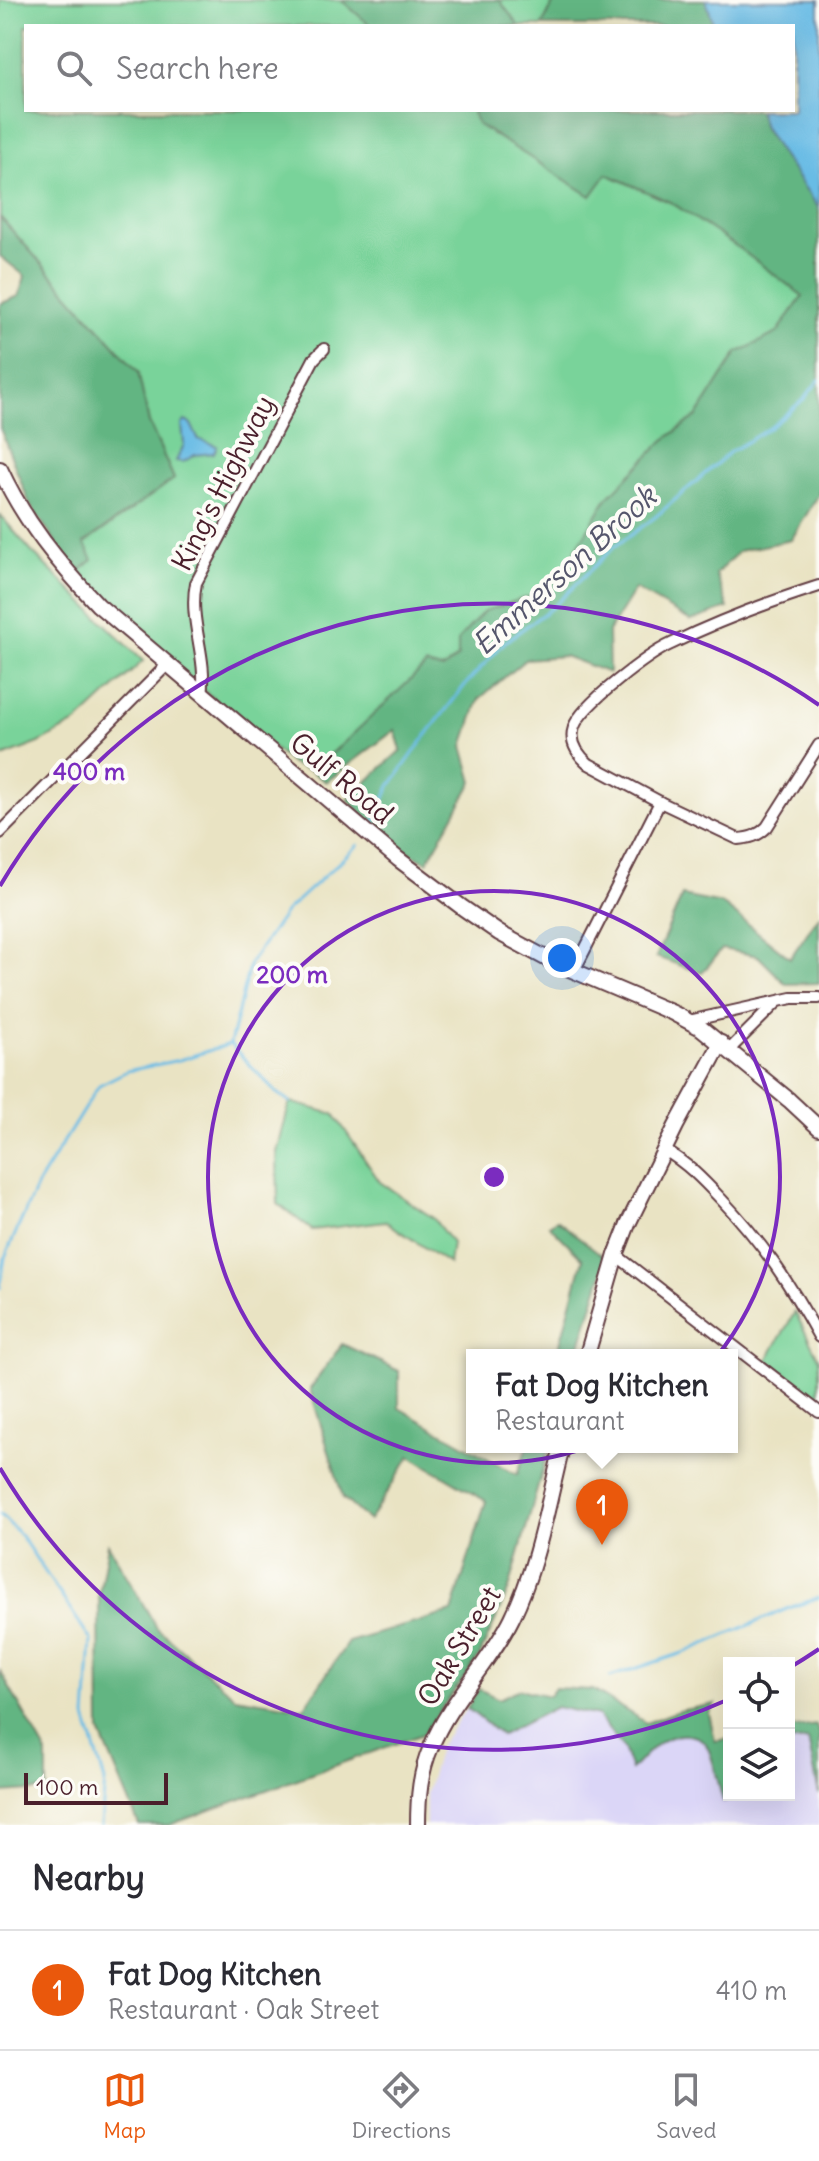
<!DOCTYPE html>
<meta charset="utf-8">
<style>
:root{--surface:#fff;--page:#f7f7f7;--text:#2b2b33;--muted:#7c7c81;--line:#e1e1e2;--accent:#ea580c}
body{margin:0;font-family:Delius,sans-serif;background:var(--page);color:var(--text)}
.controls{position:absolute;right:24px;bottom:24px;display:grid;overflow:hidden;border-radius:0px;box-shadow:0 8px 32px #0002}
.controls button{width:72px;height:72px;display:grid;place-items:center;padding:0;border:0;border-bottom:2px solid var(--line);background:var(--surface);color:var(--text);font:40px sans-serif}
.scale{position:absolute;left:24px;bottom:20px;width:144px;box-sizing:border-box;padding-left:8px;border:4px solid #4a1f2b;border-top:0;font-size:22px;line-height:28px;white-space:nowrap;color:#4a1f2b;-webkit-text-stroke:6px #fdfcf7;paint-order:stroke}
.you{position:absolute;left:562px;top:958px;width:28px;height:28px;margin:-20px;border:6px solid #fff;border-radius:50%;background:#1a73e8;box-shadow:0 0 0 12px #1a73e833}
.badge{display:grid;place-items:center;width:52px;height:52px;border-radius:50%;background:var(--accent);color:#fff;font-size:26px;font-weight:700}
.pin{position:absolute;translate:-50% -66px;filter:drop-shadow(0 2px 4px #0008)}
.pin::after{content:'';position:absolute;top:42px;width:28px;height:24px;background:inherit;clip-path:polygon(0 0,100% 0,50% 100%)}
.popup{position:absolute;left:466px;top:1349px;width:272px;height:104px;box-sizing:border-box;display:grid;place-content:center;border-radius:0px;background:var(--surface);filter:drop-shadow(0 2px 6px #0005);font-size:26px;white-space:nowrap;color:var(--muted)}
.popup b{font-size:30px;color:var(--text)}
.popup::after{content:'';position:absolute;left:50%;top:100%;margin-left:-16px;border:16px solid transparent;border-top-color:var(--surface)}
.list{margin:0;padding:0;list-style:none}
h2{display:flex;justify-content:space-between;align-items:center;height:104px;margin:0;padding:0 32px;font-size:34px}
h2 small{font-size:26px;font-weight:400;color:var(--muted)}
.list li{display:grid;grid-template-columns:52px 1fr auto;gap:24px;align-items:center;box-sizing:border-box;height:120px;padding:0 32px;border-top:2px solid var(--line)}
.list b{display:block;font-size:30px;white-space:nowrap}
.list p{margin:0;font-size:26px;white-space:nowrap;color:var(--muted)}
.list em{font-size:26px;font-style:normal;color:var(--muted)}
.icon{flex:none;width:44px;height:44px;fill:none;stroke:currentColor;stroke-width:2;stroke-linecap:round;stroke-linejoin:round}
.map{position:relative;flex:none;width:819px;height:1825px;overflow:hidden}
.search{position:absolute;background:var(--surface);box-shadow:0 8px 32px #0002;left:24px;right:24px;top:24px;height:88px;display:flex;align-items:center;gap:20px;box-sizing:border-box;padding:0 28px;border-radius:0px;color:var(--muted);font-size:30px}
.sheet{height:224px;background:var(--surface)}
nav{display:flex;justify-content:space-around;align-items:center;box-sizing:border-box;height:112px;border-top:2px solid var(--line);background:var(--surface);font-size:22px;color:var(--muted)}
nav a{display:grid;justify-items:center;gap:4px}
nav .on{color:var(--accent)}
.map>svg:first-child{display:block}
</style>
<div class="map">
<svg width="819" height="1825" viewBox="0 0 819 1825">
<rect width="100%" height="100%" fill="#fdfcf7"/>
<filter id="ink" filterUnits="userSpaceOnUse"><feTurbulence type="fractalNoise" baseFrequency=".0125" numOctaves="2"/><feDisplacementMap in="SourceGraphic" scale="16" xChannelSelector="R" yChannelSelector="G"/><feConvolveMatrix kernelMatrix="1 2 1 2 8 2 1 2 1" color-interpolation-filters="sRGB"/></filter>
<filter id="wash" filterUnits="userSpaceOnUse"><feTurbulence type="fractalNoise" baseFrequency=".006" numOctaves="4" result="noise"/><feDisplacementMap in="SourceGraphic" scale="32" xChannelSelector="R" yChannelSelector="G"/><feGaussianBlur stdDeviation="1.8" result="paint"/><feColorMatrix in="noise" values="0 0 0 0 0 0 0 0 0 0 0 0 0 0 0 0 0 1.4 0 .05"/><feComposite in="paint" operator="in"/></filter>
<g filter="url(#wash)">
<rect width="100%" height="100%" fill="#e9e3c3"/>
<polygon fill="#dbd6f7" points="557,1707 598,1716 623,1748 631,1770 655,1745 668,1737 683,1734 700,1738 707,1745 723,1801 736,1800 735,1795 789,1795 789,1742 808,1740 819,1794 819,1825 426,1825 426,1794 440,1745 467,1708 501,1734"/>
<g fill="#79d39a" stroke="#627962" stroke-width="2">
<polygon points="0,0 555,0 542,26 26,26 26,110 472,110 477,124 591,196 603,178 490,110 762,110 819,196 819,381 807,327 806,295 685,195 613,177 672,203 736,246 803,296 777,333 737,354 697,416 663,441 551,590 521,599 458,640 459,657 308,770 292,764 124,624 77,573 84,544 174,479 149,423 138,372 0,217"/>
<polygon points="0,515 31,551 143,661 78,722 39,743 0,758"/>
<polygon points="290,1102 334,1114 380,1182 433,1218 452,1243 449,1264 385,1221 312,1230 278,1204 277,1152"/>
<polygon points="795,1312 819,1359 819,1401 767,1360"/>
</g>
<g fill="#62b582" stroke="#566a56" stroke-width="2">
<polygon points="341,0 499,0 519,26 371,26"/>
<polygon points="555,0 706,0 714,26 542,26"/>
<polygon points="472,110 758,110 764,128 778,150 819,208 819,494 791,540 739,551 716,574 728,608 691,621 635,589 608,632 609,673 564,656 526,659 479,699 463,746 473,782 427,862 382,837 348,799 401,750 395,730 326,782 309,770 335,751 426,665 443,669 458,657 458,640 484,611 551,590 607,498 663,441 697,416 737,353 777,333 803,296 736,246 672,203 607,174 591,196 477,124"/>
<polygon points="0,217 138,372 149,423 174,479 84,543 93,560 77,573 30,505 0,428 0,304 19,296 25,276 0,256"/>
<polygon points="682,896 722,904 790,958 819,916 819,983 786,984 758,956 722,949 702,973 656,957"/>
<polygon points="557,1220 607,1259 577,1355 557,1355 583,1259 549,1225"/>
<polygon points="342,1344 399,1371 399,1408 517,1475 527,1447 549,1447 509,1589 479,1657 423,1734 169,1825 139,1825 100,1732 99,1595 108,1544 157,1628 235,1697 304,1708 348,1642 452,1612 486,1501 410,1456 369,1521 343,1498 310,1389"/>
<polygon points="0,1671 47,1754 47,1790 0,1793"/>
<path d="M555,1688L593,1690L646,1723L678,1711L715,1704L709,1713L715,1741L729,1739V1795H735L736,1800L723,1801C718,1784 715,1762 707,1746C704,1740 699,1737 693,1736C665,1729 648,1752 631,1770L623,1748L598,1716L556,1707L501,1735L467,1708L479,1689L499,1699L519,1689L549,1696Z"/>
<polygon points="816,1725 819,1735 819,1794 808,1740 789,1742 789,1729"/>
</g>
<g fill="#69bce5" stroke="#5a6e88" stroke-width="2">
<polygon points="706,0 819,0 819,208 778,150 764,127 758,110 793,110 793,26 714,26"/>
<polygon points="185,421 191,424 198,439 217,446 214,453 195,455 183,462 176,461 184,445 182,425"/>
</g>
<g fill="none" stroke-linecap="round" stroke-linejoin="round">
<g stroke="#69bce5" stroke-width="3">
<polyline points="374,823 390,786 425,737 465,685 505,642 554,606 613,548 654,518 730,452 771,427 804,399 819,380"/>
<polyline points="230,1044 250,963 286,911 358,845"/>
<polyline points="230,1044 277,1093 290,1102"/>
<polyline points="0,1288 5,1257 38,1183 99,1085 127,1071 179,1060 230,1044"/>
<polyline points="0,1514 21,1536 91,1640 86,1718 105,1781 101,1825"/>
<polyline points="610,1677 686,1652 789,1608 819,1598"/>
</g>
</g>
</g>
<g filter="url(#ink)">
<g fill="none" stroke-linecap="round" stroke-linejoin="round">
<g stroke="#623c42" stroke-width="14">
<g id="street">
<path d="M819,586C769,602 718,621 671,644C649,654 581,705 574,727C569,742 577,754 589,764L660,802L738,839C750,838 758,836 767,827L819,745"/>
<path d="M202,694C208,657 188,620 196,583L314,359L324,349"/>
<polyline points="0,833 167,665"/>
<polyline points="574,971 660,802"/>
<polyline points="689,1021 792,998 819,998"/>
<polyline points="729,1050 776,1003"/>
<path d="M664,1150C686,1162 704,1181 721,1199C762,1242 791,1285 819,1337"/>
<polyline points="616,1255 819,1412"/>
</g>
</g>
<g stroke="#623c42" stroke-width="18">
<g id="secondary">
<path d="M0,469C24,521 59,564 98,605L398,859L463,908L499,933L553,962L673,1013L701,1028L789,1100L819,1128"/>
<polyline points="587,1355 616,1255 628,1224 676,1126 721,1043"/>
<path d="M418,1825C418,1798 420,1772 431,1747C450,1700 490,1663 512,1618C538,1565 548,1503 562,1447"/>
</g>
</g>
<use href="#street" stroke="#fff" stroke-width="10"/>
<use href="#secondary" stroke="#fff" stroke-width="14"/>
</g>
</g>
<g fill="none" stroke="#7b2cbf" stroke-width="4">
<circle cx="494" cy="1177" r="286"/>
<path d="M819 1649A573 573 0 0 1 789 1668M727 1700A573 573 0 0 1 0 1468M0 886A573 573 0 0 1 819 705"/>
</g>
<g text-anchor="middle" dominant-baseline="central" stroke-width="8" stroke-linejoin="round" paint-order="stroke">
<g font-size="28" fill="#4a1f2b" stroke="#fdfcf7">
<text transform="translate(223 483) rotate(-63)">King's Highway</text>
<text transform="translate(342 778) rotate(40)">Gulf Road</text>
<text transform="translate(459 1646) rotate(-59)">Oak Street</text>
</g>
<g font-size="30" font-style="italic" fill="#55566c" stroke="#fdfcf7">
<text transform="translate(564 570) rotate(-42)">Emmerson Brook</text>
</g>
</g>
<circle cx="494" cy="1177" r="12" fill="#7b2cbf" stroke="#fdfcf7" stroke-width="4"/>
<g font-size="24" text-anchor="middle" font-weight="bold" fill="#7b2cbf" stroke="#fdfcf7" stroke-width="8" stroke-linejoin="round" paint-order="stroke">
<text x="89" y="780">400 m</text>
<text x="292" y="983">200 m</text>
</g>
</svg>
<div class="controls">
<button><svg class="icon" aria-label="locate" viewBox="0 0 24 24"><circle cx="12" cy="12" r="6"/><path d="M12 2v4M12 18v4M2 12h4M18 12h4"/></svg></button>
<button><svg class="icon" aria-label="layers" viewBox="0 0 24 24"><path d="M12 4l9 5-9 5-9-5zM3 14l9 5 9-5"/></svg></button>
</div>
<div class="scale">100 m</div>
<div class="you"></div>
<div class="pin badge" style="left:602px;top:1545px">1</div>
<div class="popup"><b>Fat Dog Kitchen</b>Restaurant</div>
<div class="search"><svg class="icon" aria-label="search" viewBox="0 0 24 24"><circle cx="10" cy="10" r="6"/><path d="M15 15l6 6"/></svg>Search here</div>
</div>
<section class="sheet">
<h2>Nearby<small></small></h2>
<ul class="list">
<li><span class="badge">1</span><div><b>Fat Dog Kitchen</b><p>Restaurant · Oak Street</p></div><em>410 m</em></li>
</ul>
</section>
<nav>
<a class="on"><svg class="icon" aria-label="map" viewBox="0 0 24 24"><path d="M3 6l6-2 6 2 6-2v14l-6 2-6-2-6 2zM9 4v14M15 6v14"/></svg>Map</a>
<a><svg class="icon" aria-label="directions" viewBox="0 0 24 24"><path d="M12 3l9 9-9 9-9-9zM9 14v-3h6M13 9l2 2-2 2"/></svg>Directions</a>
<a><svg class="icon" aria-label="saved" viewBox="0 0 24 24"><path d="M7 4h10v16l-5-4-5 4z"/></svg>Saved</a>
</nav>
